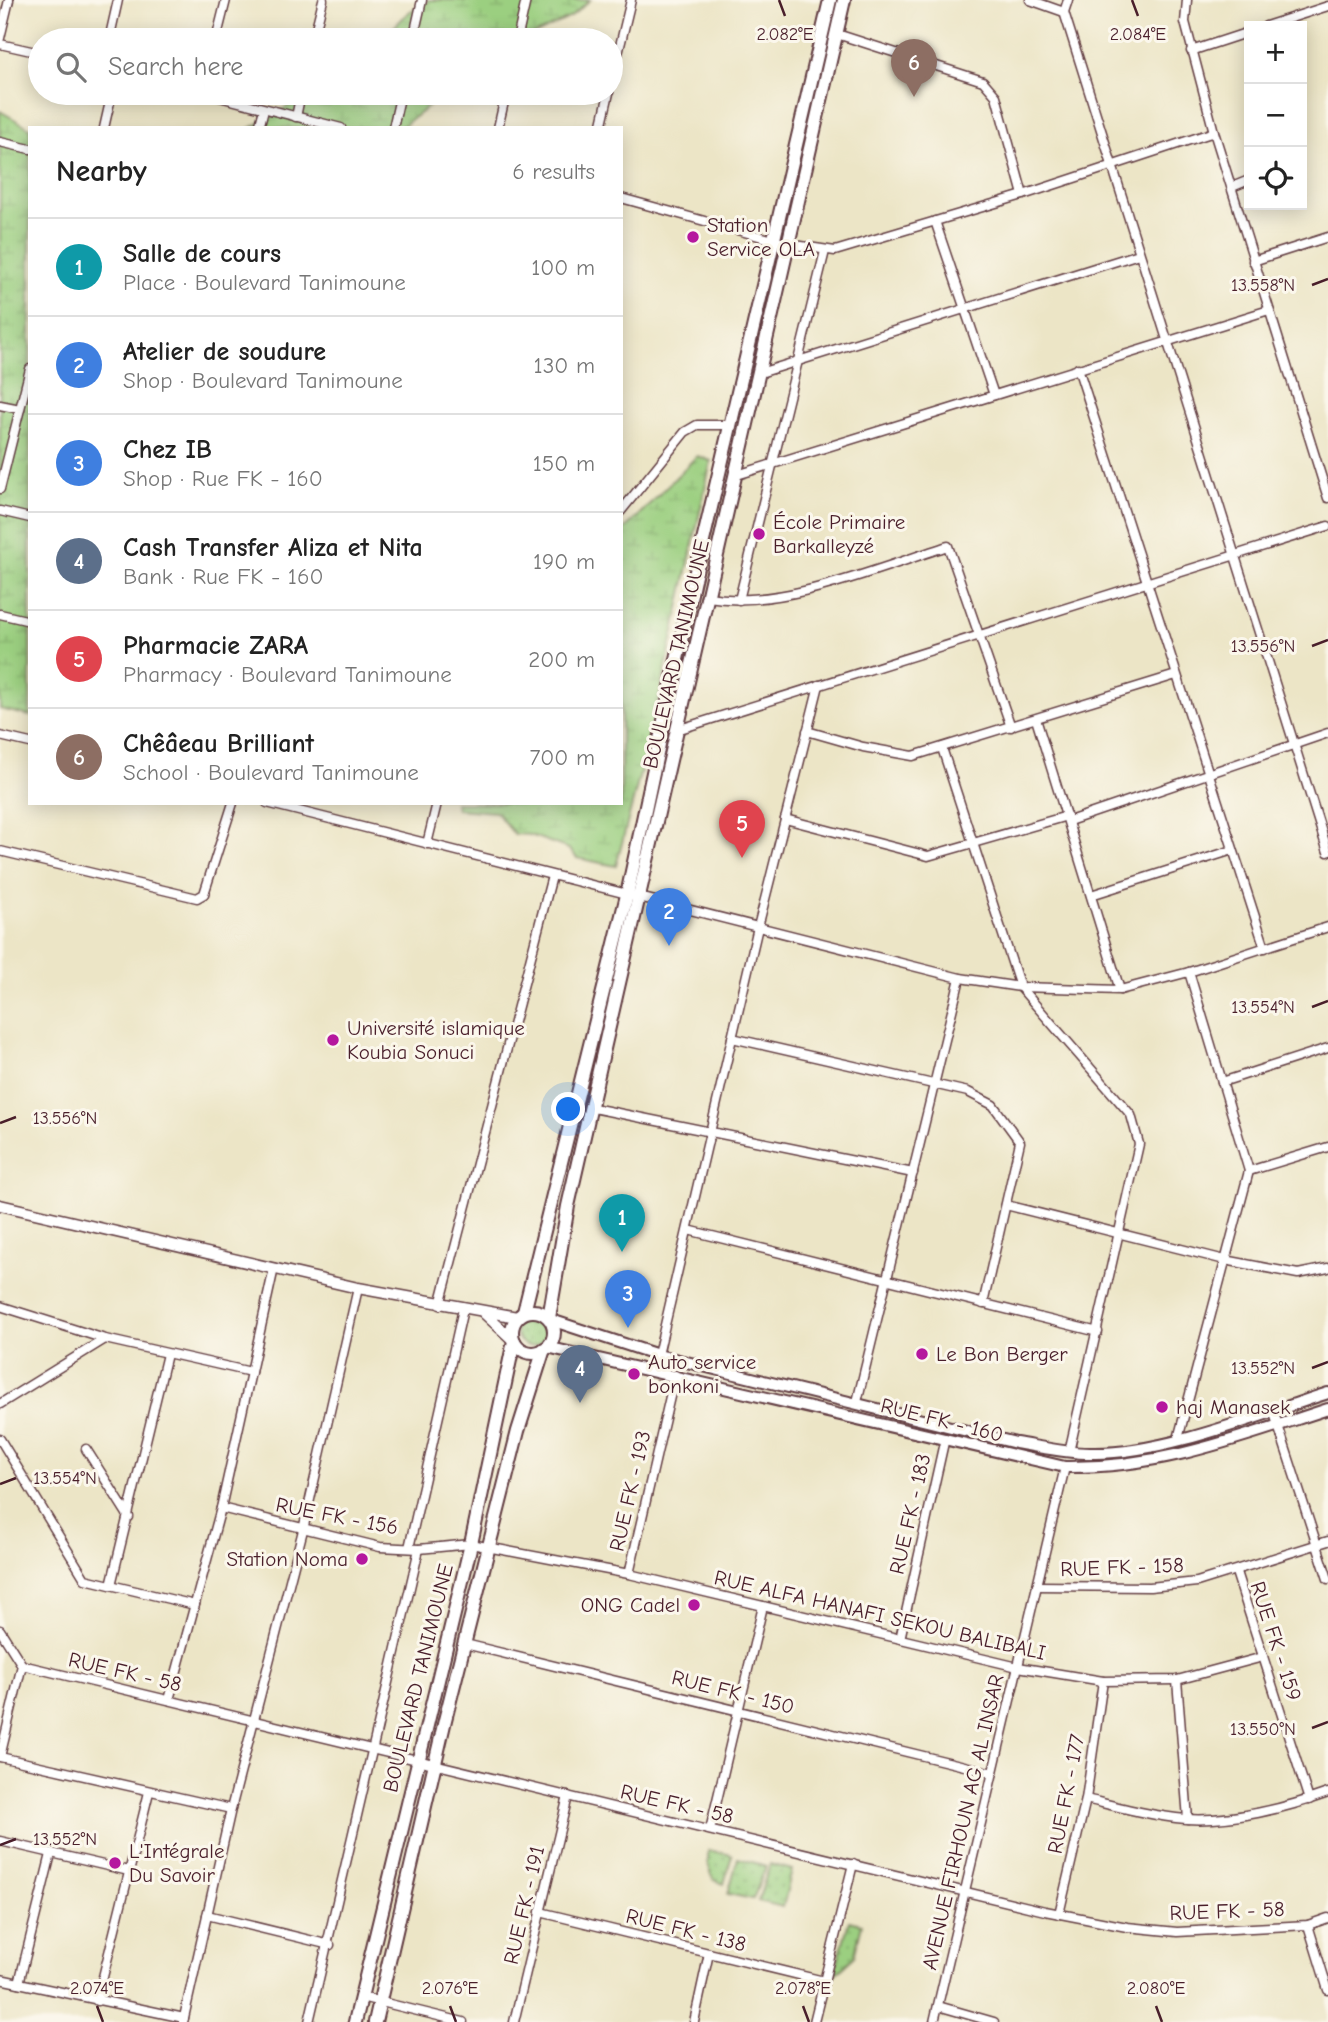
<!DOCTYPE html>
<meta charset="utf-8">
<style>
:root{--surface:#fff;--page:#f2f2f2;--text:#222;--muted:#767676;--line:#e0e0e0;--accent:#b5179e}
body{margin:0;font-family:"Comic Neue",sans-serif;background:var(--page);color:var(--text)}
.controls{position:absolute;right:21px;top:21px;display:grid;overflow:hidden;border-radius:0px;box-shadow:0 4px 18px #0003}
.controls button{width:63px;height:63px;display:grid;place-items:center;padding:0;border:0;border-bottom:2px solid var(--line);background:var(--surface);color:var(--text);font:35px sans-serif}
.you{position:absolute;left:569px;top:1110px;width:24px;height:24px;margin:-18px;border:5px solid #fff;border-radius:50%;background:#1a73e8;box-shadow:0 0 0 10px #1a73e833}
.badge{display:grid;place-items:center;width:46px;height:46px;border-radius:50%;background:var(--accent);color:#fff;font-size:23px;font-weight:700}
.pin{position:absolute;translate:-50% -58px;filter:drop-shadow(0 2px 4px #0008)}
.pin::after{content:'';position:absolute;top:37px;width:24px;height:21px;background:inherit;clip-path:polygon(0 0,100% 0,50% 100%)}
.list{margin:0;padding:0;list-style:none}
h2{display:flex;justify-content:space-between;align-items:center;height:91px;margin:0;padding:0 28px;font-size:30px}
h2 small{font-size:23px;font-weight:400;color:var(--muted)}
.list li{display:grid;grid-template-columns:46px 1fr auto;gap:21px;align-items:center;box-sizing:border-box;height:98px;padding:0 28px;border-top:2px solid var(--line)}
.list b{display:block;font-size:26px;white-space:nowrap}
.list p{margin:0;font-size:23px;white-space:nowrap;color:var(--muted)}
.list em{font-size:23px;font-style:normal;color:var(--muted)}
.icon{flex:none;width:38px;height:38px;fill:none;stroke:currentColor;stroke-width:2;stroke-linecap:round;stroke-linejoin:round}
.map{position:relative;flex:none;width:1328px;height:2022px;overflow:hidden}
.search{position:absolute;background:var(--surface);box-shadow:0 4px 18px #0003;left:28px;top:28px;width:595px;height:77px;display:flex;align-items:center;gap:18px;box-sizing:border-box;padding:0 24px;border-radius:38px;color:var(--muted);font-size:26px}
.panel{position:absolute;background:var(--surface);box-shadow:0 4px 18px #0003;left:28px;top:126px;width:595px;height:679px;border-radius:0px}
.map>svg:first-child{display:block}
</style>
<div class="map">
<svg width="1328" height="2022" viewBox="0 0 1328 2022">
<defs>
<pattern id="grass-dots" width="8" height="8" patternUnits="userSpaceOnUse" patternTransform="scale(1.75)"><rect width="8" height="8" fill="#9bcf80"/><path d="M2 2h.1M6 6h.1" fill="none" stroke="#87b16f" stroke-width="1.8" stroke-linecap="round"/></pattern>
<pattern id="wetland-marsh" width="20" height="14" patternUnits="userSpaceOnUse" patternTransform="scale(1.75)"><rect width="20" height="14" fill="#9bcf80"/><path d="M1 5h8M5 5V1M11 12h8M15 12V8" fill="none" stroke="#87b16f"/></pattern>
</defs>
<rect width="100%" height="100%" fill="#fbf7ec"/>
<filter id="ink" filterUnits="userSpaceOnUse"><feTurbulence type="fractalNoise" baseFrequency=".0143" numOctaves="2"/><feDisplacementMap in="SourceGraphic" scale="14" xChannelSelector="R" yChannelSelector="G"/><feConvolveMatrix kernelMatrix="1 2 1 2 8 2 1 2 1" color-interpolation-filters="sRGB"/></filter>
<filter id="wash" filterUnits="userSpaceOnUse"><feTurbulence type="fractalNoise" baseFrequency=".00686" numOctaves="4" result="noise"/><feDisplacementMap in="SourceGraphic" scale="28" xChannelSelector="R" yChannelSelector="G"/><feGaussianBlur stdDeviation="1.57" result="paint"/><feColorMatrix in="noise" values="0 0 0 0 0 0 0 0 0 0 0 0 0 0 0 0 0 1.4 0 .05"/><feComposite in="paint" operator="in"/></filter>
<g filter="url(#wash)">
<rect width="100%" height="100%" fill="#ece5c6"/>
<g fill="url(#grass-dots)" stroke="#727756" stroke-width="2">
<circle cx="531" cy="1331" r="15"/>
<polygon points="708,1850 732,1855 724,1884 714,1880 708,1864"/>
<polygon points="738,1858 766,1866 753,1899 728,1894"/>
<polygon points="770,1864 792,1870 783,1907 758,1901"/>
<polygon points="849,1921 862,1924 854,1957 834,1975"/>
</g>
<g fill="url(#wetland-marsh)" stroke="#727756" stroke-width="2">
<polygon points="429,0 590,0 571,17 524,40 381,40 409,12"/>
<polygon points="311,93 446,93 400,128 251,128"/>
<polygon points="0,111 30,128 30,716 0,709"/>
<polygon points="697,456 711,461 656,713 616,866 577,858 569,849 530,835 514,834 496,812 457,809 455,803 621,803 621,533"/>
</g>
</g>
<g filter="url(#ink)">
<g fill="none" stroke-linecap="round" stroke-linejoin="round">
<g stroke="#623d42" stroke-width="11">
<g id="minor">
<polyline points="1030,0 1064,12 1328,852"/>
<polyline points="1187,0 1185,22 1214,132 1328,498"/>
<polyline points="1064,12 1068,0"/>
<polyline points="1266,26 1328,6"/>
<polyline points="837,34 983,81 996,96 1023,195"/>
<polyline points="0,38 9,0"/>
<polyline points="109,40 118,0"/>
<polyline points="216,40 226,0"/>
<polyline points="313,40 323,0"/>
<polyline points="413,40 422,0"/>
<polyline points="517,40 526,0"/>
<polyline points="0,44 40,53"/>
<polyline points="1191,51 1249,32"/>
<polyline points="611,83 631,0"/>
<polyline points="204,93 341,128"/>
<polyline points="296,117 301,93"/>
<polyline points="104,128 112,93"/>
<polyline points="259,128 264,109"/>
<polyline points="393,128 401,93"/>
<polyline points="498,128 506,93"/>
<polyline points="601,128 609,93"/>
<polyline points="0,142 30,149"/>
<polyline points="1232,187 1249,180"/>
<polyline points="621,198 788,244 835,251 1023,195 1214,132"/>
<polyline points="935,221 994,395"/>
<polyline points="1253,261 1328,237"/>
<polyline points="1078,368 1265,948"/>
<polyline points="760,373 1139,254"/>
<polyline points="0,405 20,409"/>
<polyline points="737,475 1269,310"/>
<polyline points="0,489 30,369"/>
<polyline points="0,511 30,518"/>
<polyline points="621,511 685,432 697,425 732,425"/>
<path d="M708,597C781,610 878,568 948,546L1011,727"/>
<polyline points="739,600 825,251"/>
<polyline points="0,614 30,621"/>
<polyline points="1036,719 1120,990"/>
<polyline points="680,729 1328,526"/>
<polyline points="807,731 863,747 913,756 1176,675"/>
<polyline points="0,736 30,743"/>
<polyline points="942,748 1020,987 1131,1115 1139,1144 1069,1452"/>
<polyline points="267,803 960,978 1020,987 1120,990 1189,972 1328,927"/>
<polyline points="785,819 928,856 1067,816"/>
<polyline points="1069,821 1328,733"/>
<polyline points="427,844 437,803"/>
<polyline points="0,851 197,898 204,894 233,803"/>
<polyline points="1091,895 1233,850"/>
<polyline points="732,1038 968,1092 993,1105 1020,1142 983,1304"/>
<polyline points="1222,1082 1328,1048"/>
<polyline points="593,1108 913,1173"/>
<polyline points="1249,1171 1328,1147"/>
<polyline points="1006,1205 1225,1260 1298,1274 1328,1268"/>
<polyline points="688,1230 1098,1332"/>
<polyline points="440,1305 552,876"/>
<polyline points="0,1306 105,1339 251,1372"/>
<polyline points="658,1355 758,927 819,685"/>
<polyline points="857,1402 960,978"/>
<polyline points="0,1404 105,1339"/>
<polyline points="1273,1410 1328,1579"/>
<polyline points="0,1439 85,1579 195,1605"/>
<polyline points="1178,1439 1249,1171 1189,972"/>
<polyline points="86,1449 129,1517"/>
<polyline points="221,1508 380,1547 419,1549 471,1544 629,1574 1018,1667 1103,1681 1177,1680 1263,1657"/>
<polyline points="409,1548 463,1309"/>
<polyline points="1236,1572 1309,1800"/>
<polyline points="629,1574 675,1375"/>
<polyline points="111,1585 167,1354"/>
<polyline points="1037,1586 1150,1587 1197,1582 1328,1541"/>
<polyline points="0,1630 22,1665 0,1757"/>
<polyline points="900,1639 945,1438"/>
<polyline points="465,1644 993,1773"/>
<polyline points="22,1665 1045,1911 1127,1927 1177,1932 1308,1925 1328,1918"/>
<polyline points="1177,1680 1188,1819"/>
<polyline points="169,1700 221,1508 274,1268"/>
<polyline points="0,1757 231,1809"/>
<path d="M1086,1799C1119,1807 1152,1816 1186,1819C1231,1822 1286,1808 1328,1793"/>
<polyline points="710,1830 763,1606"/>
<polyline points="0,1841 129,1871"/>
<polyline points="540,1912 824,1981"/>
<polyline points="1059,1914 1086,1799 1103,1681"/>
<polyline points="207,1915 330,1945"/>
<polyline points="1308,1925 1328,1990"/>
<polyline points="0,1979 184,2018"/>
<polyline points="19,1983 51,1854"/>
<polyline points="361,1997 463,2022"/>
<polyline points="97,2001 149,1792"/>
<polyline points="938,2006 994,2022"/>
<polyline points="183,2022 231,1809 303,1530 358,1288"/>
<polyline points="309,2022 419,1549"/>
<polyline points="514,2022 568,1796"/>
<polyline points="694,2022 709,1953"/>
<polyline points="814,2022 853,1864"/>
<polyline points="934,2022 1065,1467"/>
</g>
</g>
<g stroke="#623d42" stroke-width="13">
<g id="tertiary">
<polyline points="0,1205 358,1288 517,1317"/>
<polyline points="484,1313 513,1340"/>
</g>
</g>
<g stroke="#623d42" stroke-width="14">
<g id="secondary">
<path d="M551,1320L658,1355L1016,1443C1040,1447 1065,1453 1090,1453C1161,1455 1259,1415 1328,1393"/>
<path d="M547,1347L1065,1467C1162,1468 1238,1438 1328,1409"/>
</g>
</g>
<g stroke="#623d42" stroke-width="16">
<g id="primary">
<circle cx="533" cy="1332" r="21"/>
<polyline points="524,1312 627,895 693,584 830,0"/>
<polyline points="549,1318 568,1206 844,0"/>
<polyline points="355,2022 471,1544 514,1341"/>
<polyline points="375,2022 445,1720 518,1431 544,1349"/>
</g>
</g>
<use href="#minor" stroke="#fff" stroke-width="8"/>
<use href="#tertiary" stroke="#fff" stroke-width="10"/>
<use href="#secondary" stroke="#fff" stroke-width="10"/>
<use href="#primary" stroke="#fff" stroke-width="12"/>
</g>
</g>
<path fill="none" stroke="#4a1f2b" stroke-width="2.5" d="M779,0L785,16M1132,0L1138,16M1312,285L1328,279M1312,646L1328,640M1312,1007L1328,1001M0,1123L16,1117M1312,1368L1328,1362M0,1484L16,1478M1312,1728L1328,1722M0,1845L16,1839M97,2006L103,2022M450,2006L456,2022M803,2006L809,2022M1156,2006L1162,2022"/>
<g fill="#b5179e" stroke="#fbf7ec" stroke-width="2.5">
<circle cx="693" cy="237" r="7"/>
<circle cx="759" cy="534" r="7"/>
<circle cx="333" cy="1040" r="7"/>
<circle cx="922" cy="1354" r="7"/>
<circle cx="634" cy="1374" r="7"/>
<circle cx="1162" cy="1407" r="7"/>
<circle cx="362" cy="1559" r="7"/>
<circle cx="694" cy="1605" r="7"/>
<circle cx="115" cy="1863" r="7"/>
</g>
<g text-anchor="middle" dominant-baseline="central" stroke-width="6" stroke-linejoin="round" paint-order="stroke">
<g font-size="21" fill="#4a1f2b" stroke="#fbf7ec" text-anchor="start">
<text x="707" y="225">Station<tspan x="707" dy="24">Service OLA</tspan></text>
<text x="773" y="522">École Primaire<tspan x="773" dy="24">Barkalleyzé</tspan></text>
<text x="347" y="1028">Université islamique<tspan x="347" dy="24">Koubia Sonuci</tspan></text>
<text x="936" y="1354">Le Bon Berger</text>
<text x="648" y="1362">Auto service<tspan x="648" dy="24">bonkoni</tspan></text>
<text x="1176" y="1407">haj Manasek</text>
<text x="348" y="1559" text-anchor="end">Station Noma</text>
<text x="680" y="1605" text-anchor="end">ONG Cadel</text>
<text x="129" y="1851">L'Intégrale<tspan x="129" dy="24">Du Savoir</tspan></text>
</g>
<g font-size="21" fill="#4a1f2b" stroke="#fbf7ec">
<text transform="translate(676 654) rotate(-77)">BOULEVARD TANIMOUNE</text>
<text transform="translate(942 1420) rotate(14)">RUE FK - 160</text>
<text transform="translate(630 1491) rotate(-77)">RUE FK - 193</text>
<text transform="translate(910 1514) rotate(-77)">RUE FK - 183</text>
<text transform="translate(337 1516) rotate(11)">RUE FK - 156</text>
<text transform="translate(1122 1567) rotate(-2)">RUE FK - 158</text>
<text transform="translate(880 1615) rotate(13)">RUE ALFA HANAFI SEKOU BALIBALI</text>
<text transform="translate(1276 1641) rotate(72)">RUE FK - 159</text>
<text transform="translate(125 1672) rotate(13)">RUE FK - 58</text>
<text transform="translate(418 1678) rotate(-76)">BOULEVARD TANIMOUNE</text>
<text transform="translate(733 1692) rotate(14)">RUE FK - 150</text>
<text transform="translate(1066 1794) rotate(-79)">RUE FK - 177</text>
<text transform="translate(677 1804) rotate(13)">RUE FK - 58</text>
<text transform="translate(963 1822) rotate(-77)">AVENUE FIRHOUN AG AL INSAR</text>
<text transform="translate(524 1905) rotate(-77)">RUE FK - 191</text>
<text transform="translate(1227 1911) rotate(-2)">RUE FK - 58</text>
<text transform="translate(686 1930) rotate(14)">RUE FK - 138</text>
</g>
</g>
<g font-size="18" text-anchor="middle" fill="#4a1f2b" stroke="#fbf7ec" stroke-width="6" stroke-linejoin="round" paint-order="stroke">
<text x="785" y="40">2.082°E</text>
<text x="1138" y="40">2.084°E</text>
<text x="1263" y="291">13.558°N</text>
<text x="1263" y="652">13.556°N</text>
<text x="1263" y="1013">13.554°N</text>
<text x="65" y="1124">13.556°N</text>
<text x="1263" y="1374">13.552°N</text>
<text x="65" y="1484">13.554°N</text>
<text x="1263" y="1735">13.550°N</text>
<text x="65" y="1845">13.552°N</text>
<text x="97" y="1994">2.074°E</text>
<text x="450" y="1994">2.076°E</text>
<text x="803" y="1994">2.078°E</text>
<text x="1156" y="1994">2.080°E</text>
</g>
</svg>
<div class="controls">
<button>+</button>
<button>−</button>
<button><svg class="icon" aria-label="locate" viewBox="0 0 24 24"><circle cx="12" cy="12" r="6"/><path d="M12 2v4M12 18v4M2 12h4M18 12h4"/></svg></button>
</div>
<div class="you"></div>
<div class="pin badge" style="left:622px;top:1252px;background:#0f9aa8">1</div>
<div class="pin badge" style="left:669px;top:946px;background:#3f7fe0">2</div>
<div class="pin badge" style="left:628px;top:1328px;background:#3f7fe0">3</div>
<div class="pin badge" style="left:580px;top:1403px;background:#5c6f8a">4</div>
<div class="pin badge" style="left:742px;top:858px;background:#e0444e">5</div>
<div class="pin badge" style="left:914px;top:97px;background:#8d6e63">6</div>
<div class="search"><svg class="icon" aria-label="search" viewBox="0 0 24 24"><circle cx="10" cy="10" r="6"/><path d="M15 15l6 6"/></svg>Search here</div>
<section class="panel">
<h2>Nearby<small>6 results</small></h2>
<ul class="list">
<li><span class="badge" style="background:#0f9aa8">1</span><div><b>Salle de cours</b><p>Place · Boulevard Tanimoune</p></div><em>100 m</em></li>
<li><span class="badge" style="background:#3f7fe0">2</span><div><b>Atelier de soudure</b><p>Shop · Boulevard Tanimoune</p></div><em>130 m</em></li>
<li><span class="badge" style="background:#3f7fe0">3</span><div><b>Chez IB</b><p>Shop · Rue FK - 160</p></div><em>150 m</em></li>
<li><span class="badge" style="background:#5c6f8a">4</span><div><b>Cash Transfer Aliza et Nita</b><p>Bank · Rue FK - 160</p></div><em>190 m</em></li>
<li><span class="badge" style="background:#e0444e">5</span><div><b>Pharmacie ZARA</b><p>Pharmacy · Boulevard Tanimoune</p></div><em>200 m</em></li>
<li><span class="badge" style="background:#8d6e63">6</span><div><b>Chêâeau Brilliant</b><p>School · Boulevard Tanimoune</p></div><em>700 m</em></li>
</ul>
</section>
</div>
